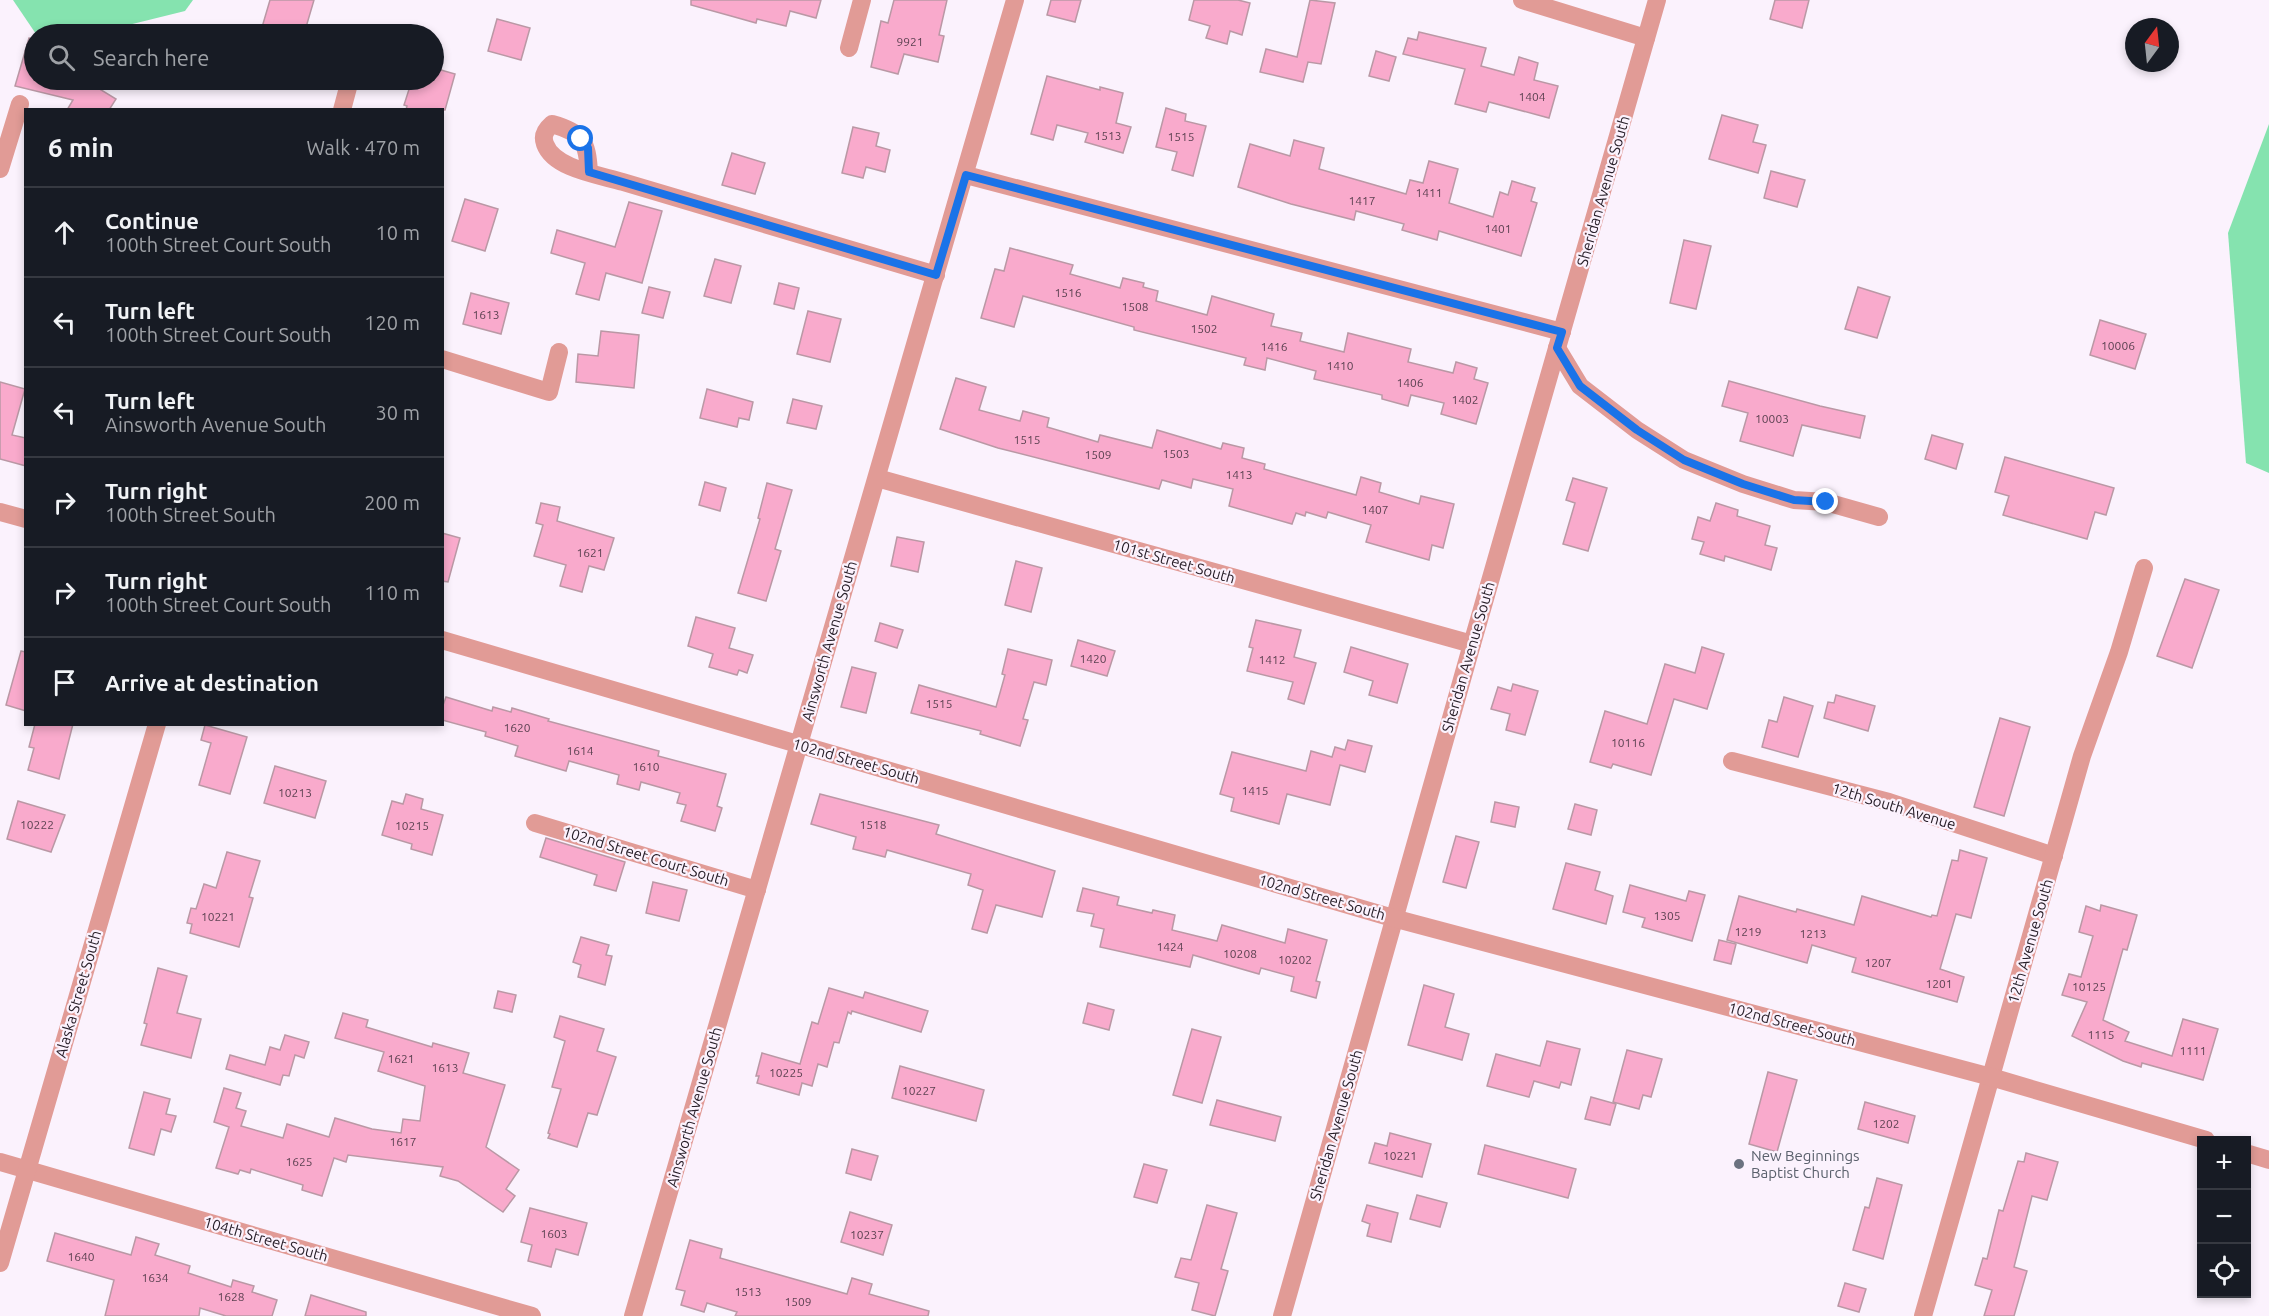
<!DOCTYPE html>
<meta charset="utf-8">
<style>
:root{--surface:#171b24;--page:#242831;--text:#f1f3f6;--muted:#9ea1a6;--line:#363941}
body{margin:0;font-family:Ubuntu,sans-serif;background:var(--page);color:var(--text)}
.controls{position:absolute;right:18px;bottom:18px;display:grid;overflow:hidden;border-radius:0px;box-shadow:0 3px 9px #0003}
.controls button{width:54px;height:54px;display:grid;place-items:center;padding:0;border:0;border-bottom:2px solid var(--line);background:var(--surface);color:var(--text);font:30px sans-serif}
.compass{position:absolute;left:2125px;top:18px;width:54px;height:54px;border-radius:50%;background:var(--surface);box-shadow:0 3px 9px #0003;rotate:15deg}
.stop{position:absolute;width:18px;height:18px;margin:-14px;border:4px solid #1a73e8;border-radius:50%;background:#fff}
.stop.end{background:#1a73e8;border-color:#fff;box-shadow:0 2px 6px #0008}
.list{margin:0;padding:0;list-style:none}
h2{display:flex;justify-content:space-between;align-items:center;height:78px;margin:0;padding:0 24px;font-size:26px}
h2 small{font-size:20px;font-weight:400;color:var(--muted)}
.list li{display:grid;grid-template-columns:39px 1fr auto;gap:18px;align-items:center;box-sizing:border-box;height:90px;padding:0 24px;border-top:2px solid var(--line)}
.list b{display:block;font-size:22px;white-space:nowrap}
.list p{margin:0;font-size:20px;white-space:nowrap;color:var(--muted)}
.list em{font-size:20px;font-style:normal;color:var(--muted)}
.icon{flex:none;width:33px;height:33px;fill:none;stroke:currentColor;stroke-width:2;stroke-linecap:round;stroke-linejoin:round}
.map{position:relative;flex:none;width:2269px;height:1316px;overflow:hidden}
.search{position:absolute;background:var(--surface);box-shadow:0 3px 9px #0003;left:24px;top:24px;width:420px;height:66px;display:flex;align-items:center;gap:15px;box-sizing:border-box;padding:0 21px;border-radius:33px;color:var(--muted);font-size:22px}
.panel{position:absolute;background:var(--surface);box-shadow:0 3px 9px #0003;left:24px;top:108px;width:420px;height:618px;border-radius:0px}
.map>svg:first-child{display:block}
</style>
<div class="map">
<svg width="2269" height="1316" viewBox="0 0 2269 1316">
<rect width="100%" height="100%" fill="#fbf2fd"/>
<g fill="#85e3af">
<polygon points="13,0 193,0 185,11 92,34 36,34"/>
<polygon points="2269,124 2269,473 2246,463 2228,233"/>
</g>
<g fill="#f9aacc" stroke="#ba98a5" stroke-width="1.5">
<polygon points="270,0 314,0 304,34 260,34"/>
<polygon points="691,0 821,0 816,18 790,11 786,26 757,19 756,23 731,16 691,5"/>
<polygon points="894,0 947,0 939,35 944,36 938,62 904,54 898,74 871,67 881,21 888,23"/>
<polygon points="1051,0 1081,0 1075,22 1047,15"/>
<polygon points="1194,0 1238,0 1250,3 1242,35 1230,31 1227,44 1206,38 1210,26 1189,20"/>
<polygon points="1310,0 1335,3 1321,64 1308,62 1303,82 1260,72 1266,49 1297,57"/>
<polygon points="1775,0 1809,0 1802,28 1770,19"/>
<polygon points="497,19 530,28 521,60 488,51"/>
<polygon points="1419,32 1486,48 1481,66 1514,75 1519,57 1538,63 1534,80 1558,86 1549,118 1489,102 1486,112 1455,104 1465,69 1403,54 1408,38 1417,40"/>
<polygon points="29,38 34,39 34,80 85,80 116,99 109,110 67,110 73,100 15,86"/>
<polygon points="1376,51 1396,57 1389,81 1369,76"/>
<polygon points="434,68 455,74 445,110 406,110 407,106 404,105 412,80 434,80"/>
<polygon points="1047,76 1100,90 1100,87 1123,93 1116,123 1131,127 1123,153 1085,142 1088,133 1057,125 1053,140 1031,134"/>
<polygon points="1166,108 1186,114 1185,121 1206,126 1193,176 1172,170 1177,152 1156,147"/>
<polygon points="1722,115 1758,125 1753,142 1766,145 1758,173 1709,159"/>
<polygon points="853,127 879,133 876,146 890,150 885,172 866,167 863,178 842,173"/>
<polygon points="1294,140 1324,148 1319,169 1406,194 1410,180 1423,183 1429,161 1458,169 1449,203 1493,217 1500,192 1508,195 1512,181 1535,188 1531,201 1537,203 1521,256 1439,231 1437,240 1402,230 1404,224 1356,211 1354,220 1291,204 1238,187 1250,144 1290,156"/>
<polygon points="732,153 765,163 755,194 722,185"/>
<polygon points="1771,171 1805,180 1797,207 1764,198"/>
<polygon points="465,199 498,209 485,251 452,241"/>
<polygon points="629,202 662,211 642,283 606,273 599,300 576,294 585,263 551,253 557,230 615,247"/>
<polygon points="1684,240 1711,246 1696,309 1670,303"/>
<polygon points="1010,248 1073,265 1070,274 1120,288 1123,278 1144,283 1143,287 1158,291 1156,301 1207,315 1212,296 1274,314 1271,326 1302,333 1300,341 1344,352 1348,333 1411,349 1408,362 1453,373 1456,362 1477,368 1474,379 1488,383 1476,424 1441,414 1444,403 1411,395 1408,406 1382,399 1382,395 1314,379 1316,371 1267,358 1265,370 1244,365 1246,358 1134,330 1134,327 1023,296 1014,327 981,318 995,269 1004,271"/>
<polygon points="715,259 741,266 731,303 704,296"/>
<polygon points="779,283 799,288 794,309 774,304"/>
<polygon points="649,287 670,292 663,318 642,313"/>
<polygon points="1858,287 1890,297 1877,338 1845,329"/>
<polygon points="471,293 509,303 501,334 463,324"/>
<polygon points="808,311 841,319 830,362 797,354"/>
<polygon points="2100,320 2146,334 2135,369 2090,355"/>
<polygon points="601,331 639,335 634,388 576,382 578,354 598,356"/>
<polygon points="956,378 986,387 979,410 1020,421 1023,411 1049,418 1047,427 1098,442 1100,435 1152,448 1157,430 1221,449 1223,443 1244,448 1242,458 1265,464 1264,469 1356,495 1361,477 1381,483 1379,492 1419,504 1421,496 1454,504 1443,548 1432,545 1429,560 1366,542 1371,525 1328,512 1326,518 1306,512 1305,516 1296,513 1292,524 1229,506 1233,489 1193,479 1191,488 1162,480 1159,489 998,448 940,429"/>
<polygon points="1729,381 1820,406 1865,416 1860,438 1802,425 1793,456 1740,441 1748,413 1722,406"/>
<polygon points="0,382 25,389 12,435 26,438 26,466 0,459"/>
<polygon points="707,389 753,402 749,420 739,418 737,427 700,418"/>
<polygon points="793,399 822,406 816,429 787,423"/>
<polygon points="1932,435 1963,444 1956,469 1925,459"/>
<polygon points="2005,457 2114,488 2106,515 2095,512 2087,539 2003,515 2009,496 1995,492"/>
<polygon points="1573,478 1607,488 1588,551 1563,544 1575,503 1566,500"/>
<polygon points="705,482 726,488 720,511 699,505"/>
<polygon points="767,483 792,490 775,549 781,551 766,601 738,593 760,519 758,518"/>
<polygon points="541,503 560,507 557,521 614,538 604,570 589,566 582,592 560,586 566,565 534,556 543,525 536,523"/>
<polygon points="1716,503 1738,510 1737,516 1770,526 1765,545 1777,548 1771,570 1725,556 1724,561 1700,554 1704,542 1692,539 1698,517 1710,521"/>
<polygon points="442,533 460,538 448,582 442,581"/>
<polygon points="897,537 924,542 918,572 891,566"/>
<polygon points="1016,561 1042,568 1031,612 1005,605"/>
<polygon points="2185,579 2219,590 2192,668 2157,656"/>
<polygon points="696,617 735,628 729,648 753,655 747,673 739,670 737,675 709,667 713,654 688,646"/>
<polygon points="1256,620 1301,630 1294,657 1316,663 1304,704 1288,699 1293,682 1247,671 1253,648 1249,647"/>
<polygon points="880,623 903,630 897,648 875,641"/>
<polygon points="1078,640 1115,651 1107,676 1071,666"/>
<polygon points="1351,647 1408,664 1397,703 1369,695 1373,681 1344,672"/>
<polygon points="1702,647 1724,654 1707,709 1674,699 1651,775 1613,764 1611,768 1590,762 1605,711 1647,724 1665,664 1695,673"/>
<polygon points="1008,649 1052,660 1046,685 1034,682 1023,719 1028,720 1020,746 980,734 981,731 911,713 919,685 996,707 1005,675 1002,674"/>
<polygon points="21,651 26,652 26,711 6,705"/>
<polygon points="852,667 876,673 866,713 841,707"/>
<polygon points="1513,684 1538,691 1525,735 1506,730 1510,714 1491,709 1498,687 1511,691"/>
<polygon points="1836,695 1875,706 1868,731 1824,718 1828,702 1834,703"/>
<polygon points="446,697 492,711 493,707 511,712 512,708 549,719 548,721 659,751 658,756 726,774 717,806 722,808 715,831 681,821 686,805 677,803 680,793 641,782 639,790 617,784 619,775 569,761 566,771 515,756 518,746 485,736 486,732 442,720 442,708"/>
<polygon points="1784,697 1813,706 1798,757 1762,747 1769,720 1777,722"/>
<polygon points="2000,718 2030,727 2004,816 1974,807"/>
<polygon points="35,724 73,724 59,779 28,770 34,748 29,747"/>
<polygon points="205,725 247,737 230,794 199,785 211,743 201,740"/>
<polygon points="1348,740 1372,746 1365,772 1340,765 1330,805 1287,794 1279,824 1231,811 1234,798 1220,794 1232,752 1306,771 1311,751 1332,757 1335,747 1345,750"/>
<polygon points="275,766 326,781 315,818 264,803"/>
<polygon points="406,794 423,799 421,809 443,815 432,855 411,849 412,844 382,835 392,801 403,804"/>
<polygon points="820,794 939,825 936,834 1055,871 1042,917 996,905 987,933 972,929 983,890 968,885 971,874 887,850 885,857 853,849 856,837 811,824"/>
<polygon points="18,801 65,815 51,852 7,839"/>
<polygon points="1495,802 1519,807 1515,827 1491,822"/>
<polygon points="1575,804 1597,810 1591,835 1568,829"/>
<polygon points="1456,836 1479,842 1466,888 1443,882"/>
<polygon points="546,838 625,862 616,891 594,885 597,875 540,857"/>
<polygon points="1960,850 1987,858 1971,918 1956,914 1940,969 1964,977 1957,1002 1852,972 1856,958 1812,945 1807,963 1727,940 1739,896 1796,912 1797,909 1854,925 1862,896 1931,917 1932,915 1937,916 1952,860 1958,861"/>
<polygon points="227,852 260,861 249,897 253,898 239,947 190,933 192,924 187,923 191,908 196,909 204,884 216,888"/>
<polygon points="1566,863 1600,872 1595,890 1613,896 1606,924 1553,909"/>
<polygon points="653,882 687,890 679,921 646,913"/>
<polygon points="1630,885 1686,901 1689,891 1705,895 1692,941 1642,927 1645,918 1623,912"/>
<polygon points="1083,888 1119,897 1117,905 1152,913 1153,910 1175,915 1172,930 1217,941 1222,925 1285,943 1288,929 1327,940 1316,981 1320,982 1316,998 1291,991 1294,977 1261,968 1259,974 1193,955 1190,967 1100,947 1104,929 1091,926 1094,914 1077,911"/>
<polygon points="2101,905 2137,915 2127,950 2123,949 2103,1020 2129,1032 2125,1041 2172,1056 2183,1019 2218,1029 2203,1080 2142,1063 2141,1067 2123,1061 2072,1036 2087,1002 2062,995 2069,974 2081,977 2093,936 2079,932 2086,906 2100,911"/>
<polygon points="581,937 609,945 606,955 612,956 605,985 578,977 581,965 573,962"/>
<polygon points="1719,940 1736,944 1731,964 1714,960"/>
<polygon points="158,968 187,976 177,1013 201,1019 191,1058 141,1045 147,1024 144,1023"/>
<polygon points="1424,985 1454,994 1445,1027 1469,1034 1462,1060 1408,1045"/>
<polygon points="829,988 863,998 865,992 928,1011 921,1032 852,1011 851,1014 848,1012 839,1043 834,1042 827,1067 818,1064 812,1086 802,1083 799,1095 757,1083 759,1076 756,1076 762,1053 800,1064 812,1022 818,1024"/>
<polygon points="498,991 516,995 512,1012 494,1008"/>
<polygon points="1088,1003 1114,1010 1109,1030 1083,1023"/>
<polygon points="343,1013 368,1020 366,1027 432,1047 433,1043 469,1053 463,1073 505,1085 486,1147 519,1170 506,1189 515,1196 503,1212 458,1181 440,1176 443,1167 348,1155 346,1162 334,1158 322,1196 302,1190 303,1185 251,1169 250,1173 240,1170 238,1174 216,1168 229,1127 214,1122 224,1088 241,1093 236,1108 246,1111 241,1126 283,1138 287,1124 329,1137 335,1118 372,1129 401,1133 403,1119 420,1121 425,1086 378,1071 384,1052 335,1038"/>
<polygon points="560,1016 604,1029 597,1051 616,1057 597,1115 588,1113 577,1147 548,1138 550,1134 548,1133 561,1089 552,1087 565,1041 554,1037"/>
<polygon points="1192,1029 1221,1037 1202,1103 1173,1095"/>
<polygon points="285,1035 309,1042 304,1058 295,1055 289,1076 283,1075 280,1085 226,1069 230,1055 265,1065 270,1047 280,1050"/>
<polygon points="1547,1041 1580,1049 1571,1085 1561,1082 1559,1088 1534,1081 1529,1097 1487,1086 1496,1054 1540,1066"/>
<polygon points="1627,1050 1662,1059 1651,1097 1643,1095 1639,1109 1613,1102"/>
<polygon points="900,1066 984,1090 976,1121 892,1098"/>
<polygon points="1768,1072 1797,1080 1777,1152 1749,1144"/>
<polygon points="144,1092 170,1099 166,1114 176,1116 171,1132 161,1129 154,1155 129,1148"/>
<polygon points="1591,1097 1616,1104 1610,1125 1585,1119"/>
<polygon points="1217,1100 1281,1117 1275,1141 1210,1125"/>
<polygon points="1865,1102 1915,1116 1908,1143 1858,1129"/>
<polygon points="1390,1133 1431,1144 1422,1177 1369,1163 1375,1143 1387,1146"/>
<polygon points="1485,1145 1576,1169 1568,1198 1478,1174"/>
<polygon points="852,1149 878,1156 871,1180 846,1173"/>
<polygon points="2026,1153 2058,1162 2047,1200 2032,1196 2014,1267 2027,1271 2014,1316 1984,1316 1992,1290 1975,1285 1983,1258 1987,1259 1999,1210 2003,1211 2018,1161 2024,1162"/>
<polygon points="1144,1164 1167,1170 1157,1203 1134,1197"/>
<polygon points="1877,1178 1902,1185 1883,1259 1853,1250 1865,1207 1869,1208"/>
<polygon points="1417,1195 1447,1203 1440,1227 1410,1219"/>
<polygon points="1207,1205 1237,1213 1221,1269 1228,1271 1215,1316 1192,1310 1199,1283 1175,1277 1181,1258 1191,1260"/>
<polygon points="1367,1205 1398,1213 1391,1242 1367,1236 1370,1224 1362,1221"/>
<polygon points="530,1208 587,1223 578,1255 556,1249 551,1267 528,1261 532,1245 521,1242"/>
<polygon points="850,1212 892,1225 883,1255 841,1242"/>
<polygon points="55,1233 131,1255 136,1237 159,1244 155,1255 190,1266 188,1273 231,1287 233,1280 254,1286 252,1292 277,1300 272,1316 226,1316 200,1308 199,1316 105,1316 114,1280 47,1261"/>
<polygon points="690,1240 722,1249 720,1258 847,1294 852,1278 872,1284 869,1294 929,1311 928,1316 735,1316 737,1312 707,1303 704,1312 681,1305 685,1291 676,1289"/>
<polygon points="1845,1283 1866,1289 1859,1312 1838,1306"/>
<polygon points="311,1295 366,1312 366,1316 305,1316"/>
</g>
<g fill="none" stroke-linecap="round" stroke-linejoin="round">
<g stroke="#e19b96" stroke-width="18">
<polyline points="1522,0 1646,38"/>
<polyline points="849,48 862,0"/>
<polyline points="342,110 350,80"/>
<polyline points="0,169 20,104"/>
<path d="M589,172C587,141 583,133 552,124C545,130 542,136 545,144C554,169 600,175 623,182L936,275"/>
<polyline points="966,175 1562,332"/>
<polyline points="1557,348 1580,386 1637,430 1684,460 1743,484 1794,500 1826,502 1879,517"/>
<polyline points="442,359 549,392 559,352"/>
<polyline points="877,478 1472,644"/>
<polyline points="1732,761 1889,802 2054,856"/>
<polyline points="535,823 757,890"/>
<polyline points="0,1162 532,1316"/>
<polyline points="0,1263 157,724"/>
<polyline points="1282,1316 1472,644 1657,0"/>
<polyline points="1923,1316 2082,756 2119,652 2144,568"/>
</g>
<g stroke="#e19b96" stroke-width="18">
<polyline points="0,512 26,519"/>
<polyline points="442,640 1393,918 1991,1077 2206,1140"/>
<polyline points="2246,1153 2269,1160"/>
<polyline points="633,1316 1015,0"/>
</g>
</g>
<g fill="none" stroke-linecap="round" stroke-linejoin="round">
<polyline stroke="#1a73e8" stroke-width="8" points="581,139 588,148 589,172 936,275 966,175 1562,332 1557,348 1580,386 1637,430 1684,460 1743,484 1794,500 1826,502"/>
</g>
<circle fill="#6b7280" stroke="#fbf2fd" stroke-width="2" cx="1739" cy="1164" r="6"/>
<g text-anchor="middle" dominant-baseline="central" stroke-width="4.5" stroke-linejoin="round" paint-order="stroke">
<g font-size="12" fill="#5d4252">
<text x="910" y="41">9921</text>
<text x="1532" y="96">1404</text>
<text x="1108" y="135">1513</text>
<text x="1181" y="136">1515</text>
<text x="1429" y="192">1411</text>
<text x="1362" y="200">1417</text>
<text x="1498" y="228">1401</text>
<text x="1068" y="292">1516</text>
<text x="1135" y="306">1508</text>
<text x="486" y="314">1613</text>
<text x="1204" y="328">1502</text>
<text x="2118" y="345">10006</text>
<text x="1274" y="346">1416</text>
<text x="1340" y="365">1410</text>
<text x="1410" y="382">1406</text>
<text x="1465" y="399">1402</text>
<text x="1772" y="418">10003</text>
<text x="1027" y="439">1515</text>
<text x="1176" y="453">1503</text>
<text x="1098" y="454">1509</text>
<text x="1239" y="474">1413</text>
<text x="1375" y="509">1407</text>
<text x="590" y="552">1621</text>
<text x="1093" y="658">1420</text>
<text x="1272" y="659">1412</text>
<text x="939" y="703">1515</text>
<text x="517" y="727">1620</text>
<text x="1628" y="742">10116</text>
<text x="580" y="750">1614</text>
<text x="646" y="766">1610</text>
<text x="1255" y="790">1415</text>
<text x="295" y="792">10213</text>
<text x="37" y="824">10222</text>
<text x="873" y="824">1518</text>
<text x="412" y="825">10215</text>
<text x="1667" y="915">1305</text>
<text x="218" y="916">10221</text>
<text x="1748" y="931">1219</text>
<text x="1813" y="933">1213</text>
<text x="1170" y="946">1424</text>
<text x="1240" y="953">10208</text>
<text x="1295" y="959">10202</text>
<text x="1878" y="962">1207</text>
<text x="1939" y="983">1201</text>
<text x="2089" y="986">10125</text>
<text x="2101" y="1034">1115</text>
<text x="2193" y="1050">1111</text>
<text x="401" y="1058">1621</text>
<text x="445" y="1067">1613</text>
<text x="786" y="1072">10225</text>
<text x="919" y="1090">10227</text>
<text x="1886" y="1123">1202</text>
<text x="403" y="1141">1617</text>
<text x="1400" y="1155">10221</text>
<text x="299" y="1161">1625</text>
<text x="554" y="1233">1603</text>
<text x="867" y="1234">10237</text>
<text x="81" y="1256">1640</text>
<text x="155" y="1277">1634</text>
<text x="748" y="1291">1513</text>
<text x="231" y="1296">1628</text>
<text x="798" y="1301">1509</text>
</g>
<g font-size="15" fill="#29202a" stroke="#fbf2fd">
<text transform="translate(1603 191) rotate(-74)">Sheridan Avenue South</text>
<text transform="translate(1174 561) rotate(16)">101st Street South</text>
<text transform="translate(829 641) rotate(-74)">Ainsworth Avenue South</text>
<text transform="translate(1468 657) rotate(-74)">Sheridan Avenue South</text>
<text transform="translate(856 761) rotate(16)">102nd Street South</text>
<text transform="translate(1894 806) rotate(17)">12th South Avenue</text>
<text transform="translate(646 856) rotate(17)">102nd Street Court South</text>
<text transform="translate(1322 897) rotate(16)">102nd Street South</text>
<text transform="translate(2030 941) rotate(-74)">12th Avenue South</text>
<text transform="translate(78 994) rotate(-74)">Alaska Street South</text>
<text transform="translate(1792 1024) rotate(15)">102nd Street South</text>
<text transform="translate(694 1107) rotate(-74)">Ainsworth Avenue South</text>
<text transform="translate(1336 1125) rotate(-74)">Sheridan Avenue South</text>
<text transform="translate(266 1239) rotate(16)">104th Street South</text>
</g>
<g font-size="15" fill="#5b616d" stroke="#fbf2fd" text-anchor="start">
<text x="1751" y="1155">New Beginnings<tspan x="1751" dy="17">Baptist Church</tspan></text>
</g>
</g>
</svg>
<div class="controls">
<button>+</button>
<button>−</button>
<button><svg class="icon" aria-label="locate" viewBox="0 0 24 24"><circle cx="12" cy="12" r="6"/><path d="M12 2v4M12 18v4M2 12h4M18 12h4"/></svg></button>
</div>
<svg class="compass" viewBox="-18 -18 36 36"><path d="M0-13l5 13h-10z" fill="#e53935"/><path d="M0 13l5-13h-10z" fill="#9ea1a6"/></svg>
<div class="stop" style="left:581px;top:139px"></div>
<div class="stop end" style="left:1826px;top:502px"></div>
<div class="search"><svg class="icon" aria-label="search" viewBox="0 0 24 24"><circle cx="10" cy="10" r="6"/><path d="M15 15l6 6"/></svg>Search here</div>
<section class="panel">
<h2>6 min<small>Walk · 470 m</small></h2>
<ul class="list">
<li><svg class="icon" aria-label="ahead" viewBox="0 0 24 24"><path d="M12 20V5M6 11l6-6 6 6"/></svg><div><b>Continue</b><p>100th Street Court South</p></div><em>10 m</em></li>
<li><svg class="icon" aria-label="left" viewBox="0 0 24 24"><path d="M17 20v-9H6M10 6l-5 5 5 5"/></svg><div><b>Turn left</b><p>100th Street Court South</p></div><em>120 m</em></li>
<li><svg class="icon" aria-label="left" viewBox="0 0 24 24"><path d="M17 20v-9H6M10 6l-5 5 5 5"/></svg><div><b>Turn left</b><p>Ainsworth Avenue South</p></div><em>30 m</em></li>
<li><svg class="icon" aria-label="right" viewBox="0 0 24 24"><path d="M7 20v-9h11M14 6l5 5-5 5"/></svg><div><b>Turn right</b><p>100th Street South</p></div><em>200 m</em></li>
<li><svg class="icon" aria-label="right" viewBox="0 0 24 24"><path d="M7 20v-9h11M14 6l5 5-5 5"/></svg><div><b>Turn right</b><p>100th Street Court South</p></div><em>110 m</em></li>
<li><svg class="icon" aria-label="arrive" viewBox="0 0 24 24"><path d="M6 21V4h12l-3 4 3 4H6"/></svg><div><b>Arrive at destination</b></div></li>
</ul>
</section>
</div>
